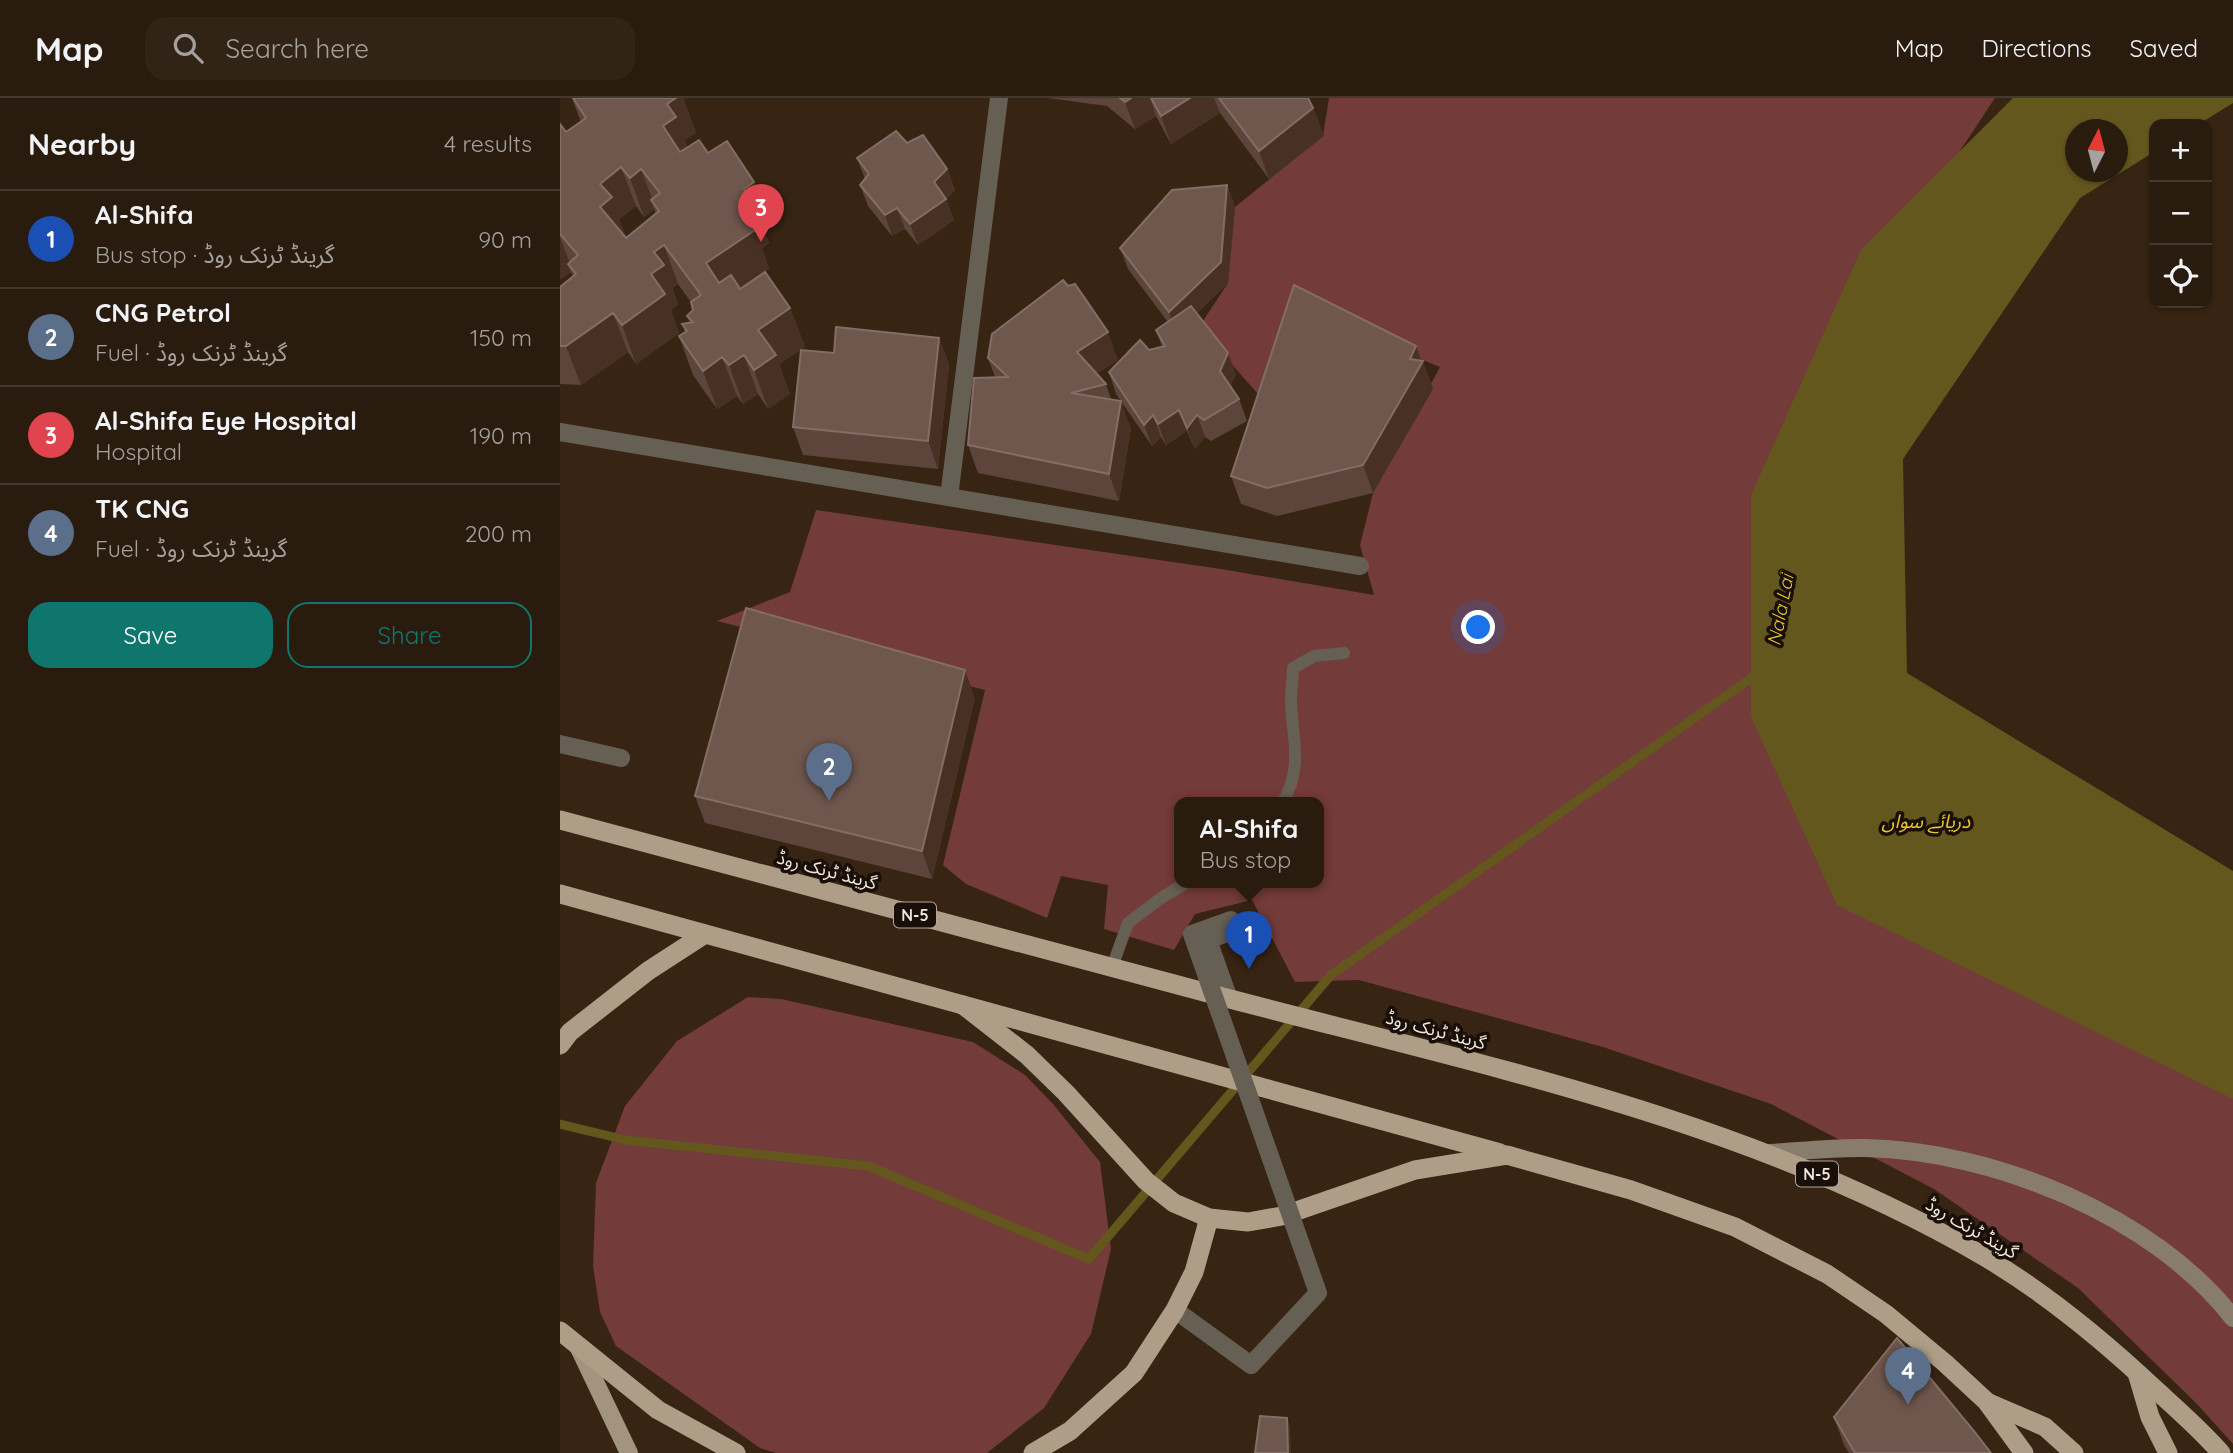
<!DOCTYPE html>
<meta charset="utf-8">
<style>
:root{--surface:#291b0e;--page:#312417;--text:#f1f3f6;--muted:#a5a19e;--line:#45392e;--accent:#0f766e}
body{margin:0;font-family:Quicksand,"Noto Sans Arabic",sans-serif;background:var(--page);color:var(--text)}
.controls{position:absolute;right:21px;top:21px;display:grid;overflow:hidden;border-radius:14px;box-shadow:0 2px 5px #0004}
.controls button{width:63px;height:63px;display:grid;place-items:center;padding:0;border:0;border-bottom:2px solid var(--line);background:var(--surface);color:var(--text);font:35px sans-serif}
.compass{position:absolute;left:1505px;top:21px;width:63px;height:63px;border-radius:50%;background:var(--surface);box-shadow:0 2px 5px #0004;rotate:6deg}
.you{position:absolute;left:919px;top:530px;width:24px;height:24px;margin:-18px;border:5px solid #fff;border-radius:50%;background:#1a73e8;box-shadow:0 0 0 10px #1a73e833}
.badge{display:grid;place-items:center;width:46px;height:46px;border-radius:50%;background:var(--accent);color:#fff;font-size:23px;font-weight:700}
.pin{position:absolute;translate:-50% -58px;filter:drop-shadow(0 2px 4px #0008)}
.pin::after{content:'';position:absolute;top:37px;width:24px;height:21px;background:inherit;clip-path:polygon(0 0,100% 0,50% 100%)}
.popup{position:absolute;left:614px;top:699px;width:150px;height:91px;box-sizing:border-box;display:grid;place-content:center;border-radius:14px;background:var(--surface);filter:drop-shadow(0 2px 5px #0005);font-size:23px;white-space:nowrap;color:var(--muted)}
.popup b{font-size:26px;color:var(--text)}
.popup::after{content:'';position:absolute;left:50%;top:100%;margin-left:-14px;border:14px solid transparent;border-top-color:var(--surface)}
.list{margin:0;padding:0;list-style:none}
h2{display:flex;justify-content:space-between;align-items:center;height:91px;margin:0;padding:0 28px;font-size:30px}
h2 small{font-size:23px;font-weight:400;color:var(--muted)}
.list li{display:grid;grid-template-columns:46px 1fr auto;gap:21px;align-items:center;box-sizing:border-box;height:98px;padding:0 28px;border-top:2px solid var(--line)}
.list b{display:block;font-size:26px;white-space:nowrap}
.list p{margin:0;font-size:23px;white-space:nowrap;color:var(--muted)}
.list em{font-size:23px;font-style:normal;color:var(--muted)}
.actions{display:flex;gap:14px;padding:21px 28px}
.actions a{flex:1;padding:16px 0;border:2px solid var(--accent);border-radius:21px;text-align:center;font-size:24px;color:var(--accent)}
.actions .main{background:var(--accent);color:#fff}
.icon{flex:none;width:38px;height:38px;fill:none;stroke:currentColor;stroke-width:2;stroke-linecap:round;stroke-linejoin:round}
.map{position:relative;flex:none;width:1673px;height:1355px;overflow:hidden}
header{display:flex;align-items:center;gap:42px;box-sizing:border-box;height:98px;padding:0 35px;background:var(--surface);border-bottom:2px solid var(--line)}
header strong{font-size:33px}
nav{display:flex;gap:38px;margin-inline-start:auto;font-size:24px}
.search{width:490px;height:63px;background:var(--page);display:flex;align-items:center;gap:18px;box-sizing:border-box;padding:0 24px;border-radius:21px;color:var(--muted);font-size:26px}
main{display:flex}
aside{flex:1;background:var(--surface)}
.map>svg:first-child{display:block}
</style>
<header>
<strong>Map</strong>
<div class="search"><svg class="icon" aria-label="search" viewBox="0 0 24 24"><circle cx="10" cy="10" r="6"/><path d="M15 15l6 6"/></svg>Search here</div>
<nav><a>Map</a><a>Directions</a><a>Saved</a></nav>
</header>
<main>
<aside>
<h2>Nearby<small>4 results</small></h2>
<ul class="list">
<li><span class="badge" style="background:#1a4fb4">1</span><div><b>Al-Shifa</b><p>Bus stop · گرینڈ ٹرنک روڈ</p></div><em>90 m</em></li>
<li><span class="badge" style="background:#5c6f8a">2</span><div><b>CNG Petrol</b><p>Fuel · گرینڈ ٹرنک روڈ</p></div><em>150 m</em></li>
<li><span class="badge" style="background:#e0444e">3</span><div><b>Al-Shifa Eye Hospital</b><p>Hospital</p></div><em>190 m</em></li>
<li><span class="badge" style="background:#5c6f8a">4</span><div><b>TK CNG</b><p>Fuel · گرینڈ ٹرنک روڈ</p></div><em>200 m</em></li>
</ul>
<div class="actions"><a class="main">Save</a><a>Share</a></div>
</aside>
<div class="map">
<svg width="1673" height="1355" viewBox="0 0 1673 1355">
<rect width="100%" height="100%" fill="#372413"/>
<g fill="#733b39" fill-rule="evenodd">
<path d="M769,0H1435L1236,300L1199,588L1673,970V1346L1637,1306L1518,1190L1374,1091L1211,1006L1043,949L799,882L735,884L692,802L635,816L614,852L544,831L548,787L501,778L487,820L406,786L383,767L425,592L157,523L230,494L256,412L661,471L814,497L800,447L813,395L880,269L738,211L712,312L639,229L668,185L675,109L763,38ZM619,705H759V785H619Z"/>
<polygon points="188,899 221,901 413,944 465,977 493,1006 540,1064 551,1151 531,1236 484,1310 427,1355 216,1355 200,1350 56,1248 40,1214 33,1168 36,1085 65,1008 117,943"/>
</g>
<path fill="#64571e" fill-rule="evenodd" d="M1453,0H1673V5L1639,26H1594V54L1520,100L1343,361L1347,575L1673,773V1001L1277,807L1191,619V397L1301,152ZM1516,32H1558V74H1516Z"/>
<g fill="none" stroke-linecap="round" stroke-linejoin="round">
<polyline stroke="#64571e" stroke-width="9" points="0,1026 66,1042 308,1068 529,1161 771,877 1201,573"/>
<g stroke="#665f54" stroke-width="12">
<path d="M722,705C744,670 732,640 731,603C731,592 733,581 733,570L754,558L784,555"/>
<polyline points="552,869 568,825 601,800 626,785"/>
</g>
<g stroke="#665f54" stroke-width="18">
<polyline points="648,842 669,901"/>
<polyline points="615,1212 691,1267"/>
</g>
<g stroke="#665f54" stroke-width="18">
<polyline points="0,334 800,468"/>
<polyline points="389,399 439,0"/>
<polyline points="0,646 61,660"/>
</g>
<path stroke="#887d6d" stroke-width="18" d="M1210,1055C1242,1053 1275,1049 1306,1050C1434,1053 1594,1118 1673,1220"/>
<polyline stroke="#a2947f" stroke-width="18" points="18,1248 69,1355"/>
<g stroke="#ae9e88" stroke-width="19">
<path d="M0,722C225,782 449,844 674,902C930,969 1194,1024 1425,1159C1487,1196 1544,1243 1596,1292C1618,1312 1641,1332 1661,1355"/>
<polyline points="0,796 940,1055"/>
<polyline points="403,907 467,957 506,995 586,1083 614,1105 649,1120 688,1124 722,1118 855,1072 947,1057 1071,1092 1175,1129 1267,1176 1326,1216 1385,1265 1426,1303 1464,1355"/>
<polyline points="0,947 10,934 88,873 145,836"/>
<polyline points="0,1233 98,1312 176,1355"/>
<polyline points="1577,1275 1590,1319 1608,1355"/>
<polyline points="1429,1305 1485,1329 1514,1355"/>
<polyline points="473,1355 510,1333 574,1275 615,1212 634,1174 649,1120"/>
</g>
<polyline stroke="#665f54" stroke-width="18" points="648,842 675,832 671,822 632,836 758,1195 691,1267"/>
</g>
<g fill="#5e453c" fill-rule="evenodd">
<path d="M12,0H123L136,35L125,42L127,50L148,55L209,123L202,127L209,145L202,150L209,171L205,174L230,210L245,249L219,266L230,296L208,311L198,296L183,306L177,298L157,311L133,277L119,238L125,234L122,226L130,225L127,218L133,212L131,204L118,186L112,190L118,206L111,212L119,235L76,266L68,254L21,287L0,286V189L13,179L11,174L1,181L0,179V26L6,34L21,24ZM76,108L84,119L94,111L96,116L66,140L59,121Z"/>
<polygon points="488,0 748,0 753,10 764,38 709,81 660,15 611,46 596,18 575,31 547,8"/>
<polygon points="347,45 387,71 395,92 386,101 394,122 358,147 345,131 332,138 308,108 300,87 305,81 297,60"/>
<polygon points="667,87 675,109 668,185 637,215 676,276 670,288 679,301 687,323 651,343 645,339 635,351 627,333 606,347 601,339 592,348 556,296 549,274 589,252 602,249 596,232 608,224 568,171 560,150"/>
<polygon points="379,240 389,267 378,371 243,357 233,329"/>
<polygon points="856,248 873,291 813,395 717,418 681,406 671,378"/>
<polygon points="428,260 558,262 536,276 546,286 551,301 571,330 559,403 418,375 408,347 435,279"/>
<polygon points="415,600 372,781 145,725 135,698"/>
<polygon points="1274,1319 1431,1355 1289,1355 1284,1347"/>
</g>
<g fill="#483124">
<polygon points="116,0 123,0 136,35 125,42 130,58 117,67 103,28 107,6"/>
<polygon points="571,0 590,0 596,18 575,31 565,4"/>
<polygon points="630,0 654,0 660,15 611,46 601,18"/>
<polygon points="753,10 764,38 709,81 699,53"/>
<polygon points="61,69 76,108 59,121 66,138 54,148 40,109 40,86"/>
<polygon points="81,71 94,106 91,102 94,111 84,119 70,80"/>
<polygon points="387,71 395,92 383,103 386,101 394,122 358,147 350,126 374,84"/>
<polygon points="194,84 209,123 202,127 209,145 202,150 209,171 160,204 146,165 183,115 184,91"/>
<polygon points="667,87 675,109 668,185 616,235 609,214"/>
<polygon points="337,110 345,131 332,138 325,117"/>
<polygon points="0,139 12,171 8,166 11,174 1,181 0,177"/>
<polygon points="104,147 118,186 112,190 118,206 111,212 119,235 76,266 62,227 91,176 94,154"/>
<polygon points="230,210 245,249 219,266 230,296 208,311 194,272 198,232"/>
<polygon points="53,215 68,254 21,287 6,248"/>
<polygon points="548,234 558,262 527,282 517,254"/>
<polygon points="379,240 389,267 378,371 368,343"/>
<polygon points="856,248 862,265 863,263 873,291 813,395 803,367"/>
<polygon points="668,255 676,276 668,295 660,273"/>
<polygon points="184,257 198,296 183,306 169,267"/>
<polygon points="162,259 177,298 157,311 143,273"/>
<polygon points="561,303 571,330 559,403 549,376"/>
<polygon points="619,312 627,333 606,347 598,326"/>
<polygon points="593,317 601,339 592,348 584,327"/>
<polygon points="637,317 645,339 635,351 627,330"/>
<polygon points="405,572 415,600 372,781 362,753"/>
<polygon points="727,1320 730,1327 731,1355 728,1355"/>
</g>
<g fill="#6f574d" stroke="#846d64" stroke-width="2" fill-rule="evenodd">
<path d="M13,0H116L107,6L116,19L103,28L120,54L139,42L148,55L167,43L194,84L184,91L195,106L183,115L195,132L146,165L159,185L171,177L180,191L205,174L230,210L198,232L216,257L194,272L184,257L169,267L162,259L143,273L119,238L127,233L122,226L133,224L127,218L133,212L131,204L141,197L104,147L94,154L104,167L91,176L105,196L62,227L53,215L6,248H0V189L16,176L8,166L18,157L0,136V26L6,34L26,20ZM61,69L70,80L81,71L100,95L91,102L99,113L66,140L40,109L52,99L40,86Z"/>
<polygon points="560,0 571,0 565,4"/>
<polygon points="591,0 630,0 601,18"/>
<polygon points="659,0 748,0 753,10 699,53"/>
<polygon points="336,33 347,45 363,37 387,71 374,84 386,101 350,126 337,110 325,117 300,87 309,76 297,60"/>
<polygon points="667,87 661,164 609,214 560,150 612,92"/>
<polygon points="503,182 508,188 515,186 548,234 517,254 546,286 511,295 561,303 549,376 408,347 414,280 448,279 428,260 432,236"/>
<polygon points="734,187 856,248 850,261 863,263 803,367 707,390 671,378"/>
<polygon points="631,208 668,255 660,273 679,301 644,322 637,317 627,330 619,312 598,326 593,317 584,327 549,274 580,242 589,252 605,248 596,232"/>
<polygon points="276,229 379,240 368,343 233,329 241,252 274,255"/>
<polygon points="186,510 405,572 362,753 135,698"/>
<polygon points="1337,1240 1414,1333 1431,1355 1295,1355 1274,1319"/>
<polygon points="700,1318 727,1320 728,1355 695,1355"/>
</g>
<g text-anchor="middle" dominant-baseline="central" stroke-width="7" stroke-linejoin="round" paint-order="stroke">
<g fill="#180f08" stroke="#b3a69d" stroke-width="2">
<rect x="334" y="804.5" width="42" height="25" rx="5"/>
<rect x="1236" y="1063.5" width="42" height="25" rx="5"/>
</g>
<g font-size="16" font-weight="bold" fill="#f5e7dd">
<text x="355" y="817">N-5</text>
<text x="1257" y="1076">N-5</text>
</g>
<g font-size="18" fill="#f5e7dd" stroke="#180f08">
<text transform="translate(267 772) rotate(15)">گرینڈ ٹرنک روڈ</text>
<text transform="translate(876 932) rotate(15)">گرینڈ ٹرنک روڈ</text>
<text transform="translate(1412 1130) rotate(30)">گرینڈ ٹرنک روڈ</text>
</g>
<g font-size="19" font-style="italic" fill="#e7c62e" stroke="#180f08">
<text transform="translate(1220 512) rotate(-79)">Nala Lai</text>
<text x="1366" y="723">دریائے سواں</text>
</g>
</g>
</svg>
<div class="controls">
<button>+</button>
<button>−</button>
<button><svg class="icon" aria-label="locate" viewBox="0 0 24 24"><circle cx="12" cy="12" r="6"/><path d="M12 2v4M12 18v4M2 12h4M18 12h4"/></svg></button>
</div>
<svg class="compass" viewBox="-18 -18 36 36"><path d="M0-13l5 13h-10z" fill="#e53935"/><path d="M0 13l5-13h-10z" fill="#a5a19e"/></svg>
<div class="you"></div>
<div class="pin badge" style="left:689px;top:871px;background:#1a4fb4">1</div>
<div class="popup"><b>Al-Shifa</b>Bus stop</div>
<div class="pin badge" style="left:269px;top:703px;background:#5c6f8a">2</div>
<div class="pin badge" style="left:201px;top:144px;background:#e0444e">3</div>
<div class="pin badge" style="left:1348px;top:1307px;background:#5c6f8a">4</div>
</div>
</main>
